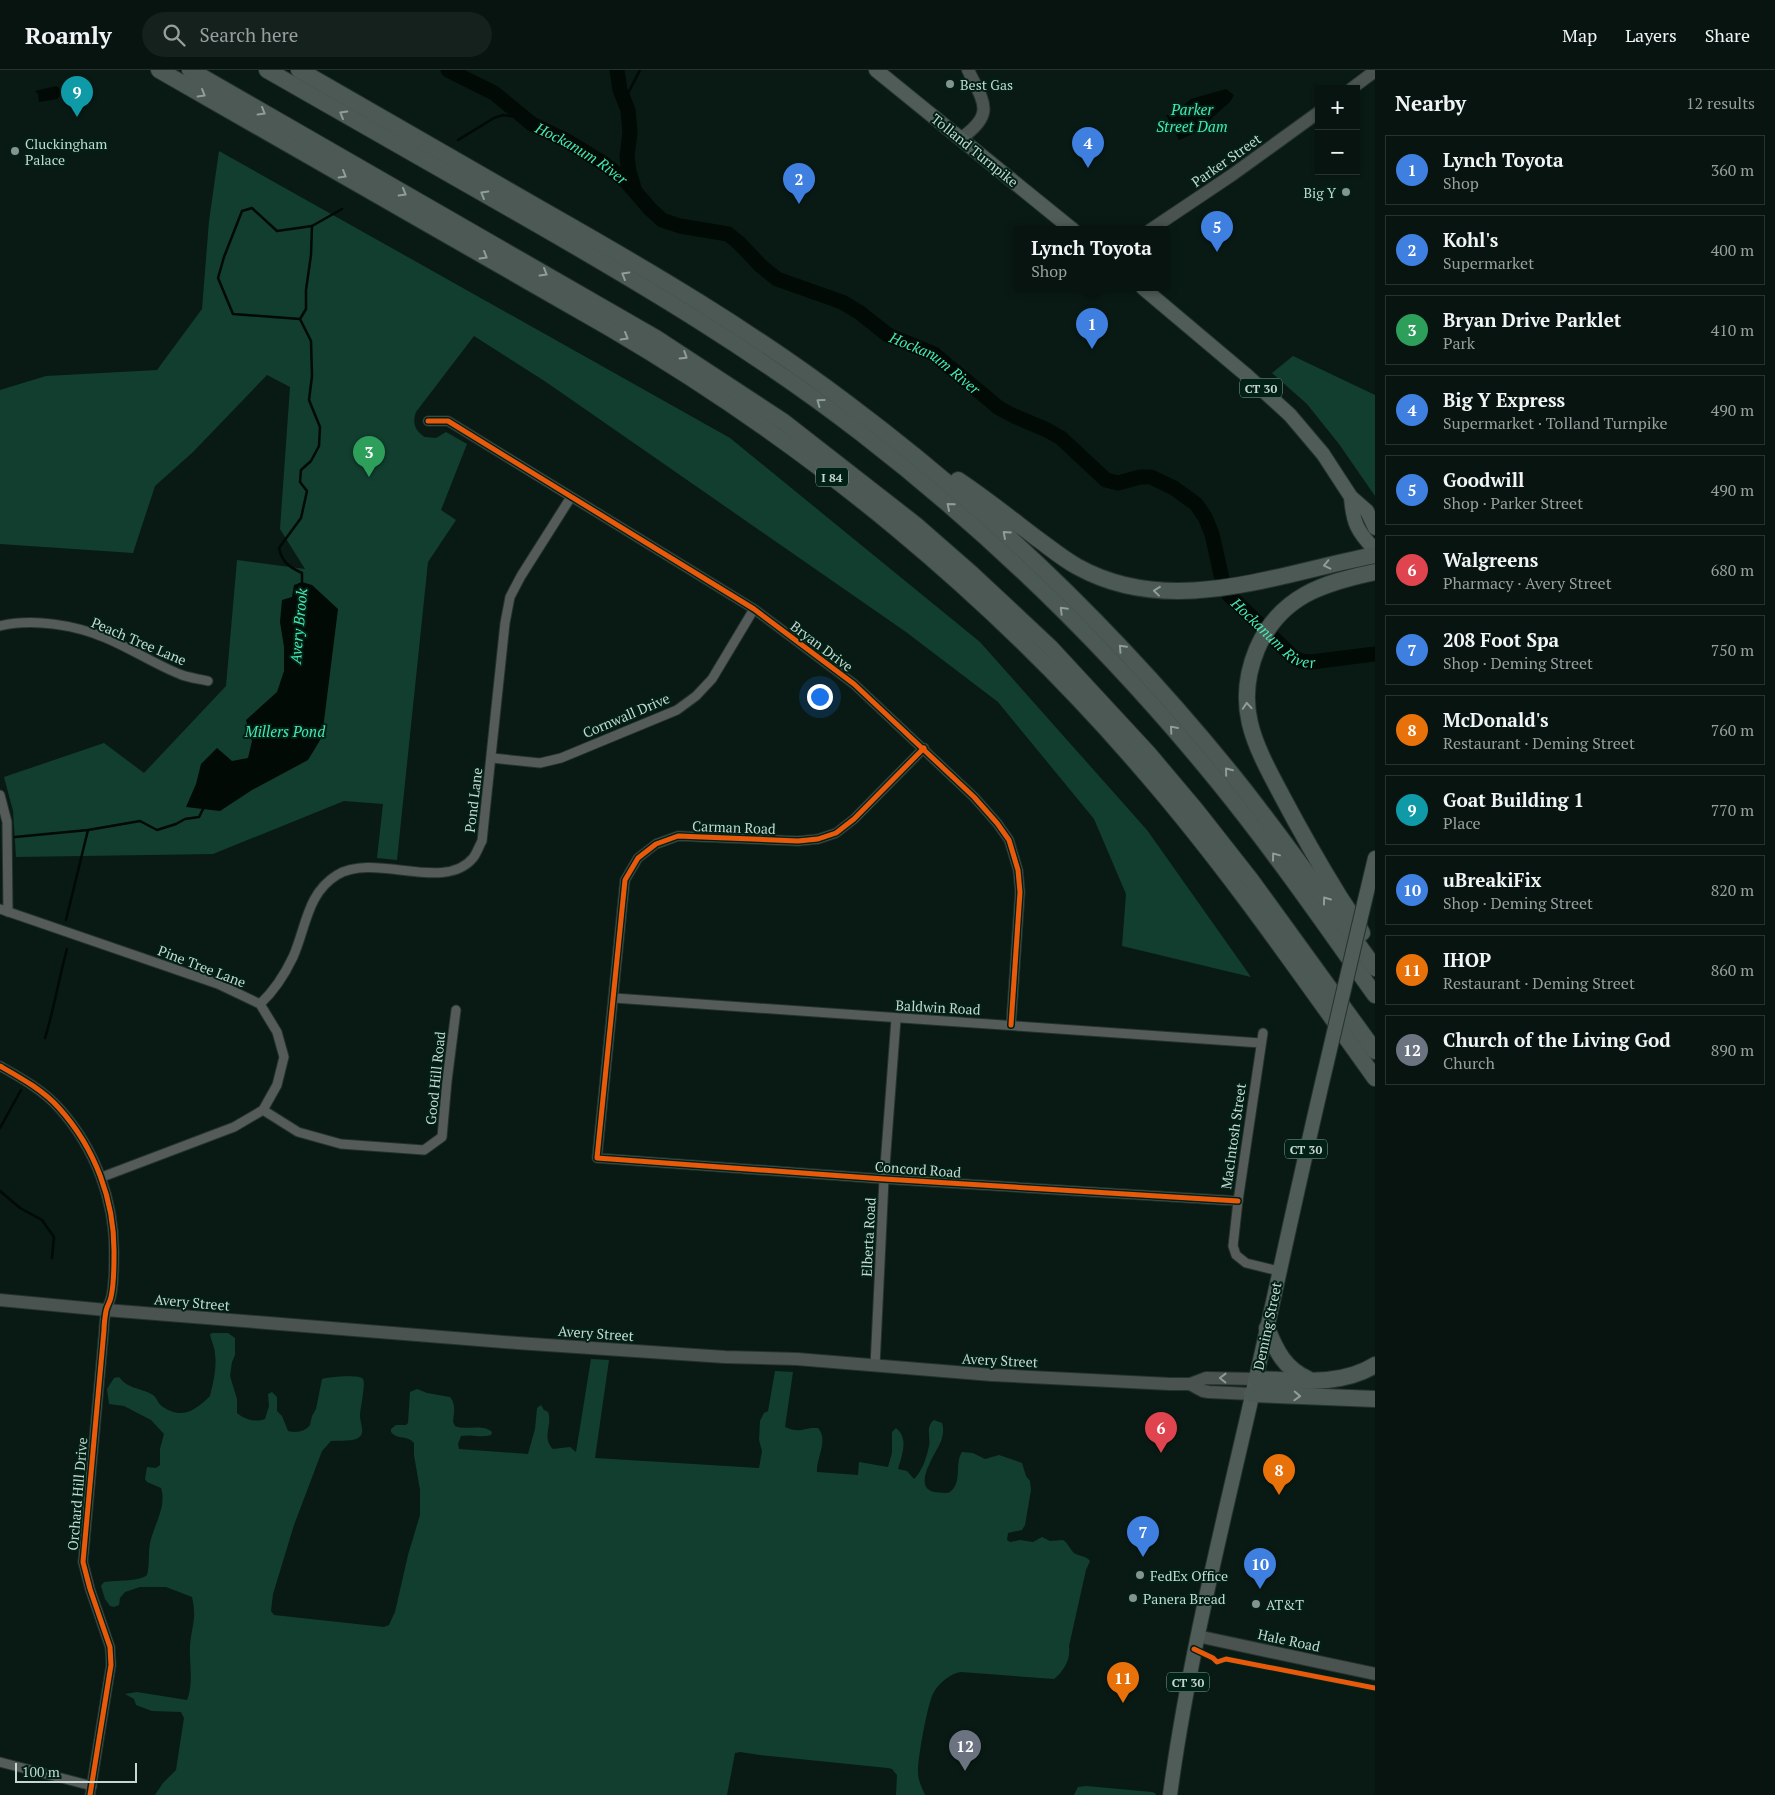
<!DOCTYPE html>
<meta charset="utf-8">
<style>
:root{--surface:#07140f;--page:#15211d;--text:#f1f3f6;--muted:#989e9e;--line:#28332f;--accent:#84958e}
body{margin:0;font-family:"PT Serif",serif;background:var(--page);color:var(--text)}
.controls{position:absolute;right:15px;top:15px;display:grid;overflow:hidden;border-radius:0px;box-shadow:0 1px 4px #0004}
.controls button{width:45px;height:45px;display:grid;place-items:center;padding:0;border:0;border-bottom:1px solid var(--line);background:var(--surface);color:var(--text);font:25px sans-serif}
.scale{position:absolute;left:15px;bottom:12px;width:122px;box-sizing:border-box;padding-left:5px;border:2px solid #c6d7cf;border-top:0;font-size:14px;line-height:18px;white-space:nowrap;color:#c6d7cf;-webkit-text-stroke:4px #022116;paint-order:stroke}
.you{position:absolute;left:819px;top:626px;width:18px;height:18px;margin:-12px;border:4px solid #fff;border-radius:50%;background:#1a73e8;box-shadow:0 0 0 8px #1a73e833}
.badge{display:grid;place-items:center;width:32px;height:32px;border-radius:50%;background:var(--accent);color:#fff;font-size:16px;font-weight:700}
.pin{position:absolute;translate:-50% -41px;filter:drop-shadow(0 1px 2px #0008)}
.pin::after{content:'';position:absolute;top:26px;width:18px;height:15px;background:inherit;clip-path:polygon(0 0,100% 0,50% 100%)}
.popup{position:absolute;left:1014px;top:156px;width:155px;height:65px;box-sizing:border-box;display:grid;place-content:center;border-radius:0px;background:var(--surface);filter:drop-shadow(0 1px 4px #0005);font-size:16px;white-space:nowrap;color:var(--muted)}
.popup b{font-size:19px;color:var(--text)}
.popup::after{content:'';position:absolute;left:50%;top:100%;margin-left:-10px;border:10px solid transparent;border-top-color:var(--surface)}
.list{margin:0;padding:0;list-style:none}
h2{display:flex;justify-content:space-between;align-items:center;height:65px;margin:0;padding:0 20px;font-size:21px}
h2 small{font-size:16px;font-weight:400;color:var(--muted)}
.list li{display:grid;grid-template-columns:32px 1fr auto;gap:15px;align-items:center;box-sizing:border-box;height:70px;margin:0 10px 10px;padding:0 10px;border:1px solid var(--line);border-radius:0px}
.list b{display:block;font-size:19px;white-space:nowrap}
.list p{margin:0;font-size:16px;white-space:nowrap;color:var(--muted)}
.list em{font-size:16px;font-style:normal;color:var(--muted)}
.icon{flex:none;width:28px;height:28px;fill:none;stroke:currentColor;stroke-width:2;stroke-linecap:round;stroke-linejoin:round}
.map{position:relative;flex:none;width:1375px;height:1725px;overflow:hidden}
header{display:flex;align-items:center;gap:30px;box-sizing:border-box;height:70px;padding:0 25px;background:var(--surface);border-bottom:1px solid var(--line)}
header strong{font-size:24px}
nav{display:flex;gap:28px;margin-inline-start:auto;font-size:18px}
.search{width:350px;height:45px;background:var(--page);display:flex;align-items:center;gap:12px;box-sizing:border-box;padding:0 18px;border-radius:28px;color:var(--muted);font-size:19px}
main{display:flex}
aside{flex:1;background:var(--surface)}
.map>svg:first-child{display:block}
</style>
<header>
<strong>Roamly</strong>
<div class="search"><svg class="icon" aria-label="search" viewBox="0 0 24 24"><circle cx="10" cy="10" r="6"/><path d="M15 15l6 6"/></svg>Search here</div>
<nav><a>Map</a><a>Layers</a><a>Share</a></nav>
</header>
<main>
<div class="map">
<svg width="1375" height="1725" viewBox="0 0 1375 1725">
<rect width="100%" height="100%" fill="#091a14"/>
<g fill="#123e2f">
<path d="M219,81L730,368L980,572L1147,760L1251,907L1122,876L1126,824L1094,749L998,632L906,562L546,312L474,266L416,342C412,353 415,361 425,367L436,368L446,362L467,374L441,440L456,450L428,492L397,790L377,788L383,734L344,731L213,784L16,787L13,741L4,707L104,673L144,703L226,616L237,490L305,499L280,459L290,317L267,305L193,382L155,416L133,483L0,474V320L46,306L157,300L202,239L209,151Z"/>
<polygon points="1293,286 1375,325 1375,426 1339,374 1307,334 1272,303"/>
<path d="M213,1263H228L235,1268V1285L232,1292L230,1306L237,1329V1343C244,1349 255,1353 265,1349L269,1336L268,1324L272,1322L277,1327V1341L282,1346L288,1361C296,1363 305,1362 310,1355L312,1346L316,1339L322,1309C328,1307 360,1304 363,1309C366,1312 360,1340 360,1346C360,1353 366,1364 358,1368C351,1372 339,1370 331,1371L322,1381L294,1455L273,1524L271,1541L274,1545L384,1557L389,1555L395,1542L408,1485L420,1445V1420L414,1385V1373C408,1365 397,1370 391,1362V1359L396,1355H406L408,1353L410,1322L417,1319L427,1323L450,1327C456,1334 454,1343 453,1352L455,1356C467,1361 482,1353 492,1362L491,1365C481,1368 471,1364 461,1366L458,1374L459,1379L528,1384L535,1359L537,1338L541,1335L544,1340L548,1342C553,1355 541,1367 553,1379L570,1377L576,1382L591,1289L609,1290L595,1388L759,1398L762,1381L759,1370L760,1351L764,1343L768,1341L775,1301L793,1302L785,1357C801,1364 803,1357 818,1358C829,1370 816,1388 817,1402L858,1405L859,1392L888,1397L892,1383V1362L896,1358C909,1368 902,1385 898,1399L907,1401L914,1409C922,1402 927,1386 929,1376C931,1367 925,1357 934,1350L942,1353C944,1358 943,1366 941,1371C937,1382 911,1417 934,1422C938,1422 946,1424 950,1422C963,1412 954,1394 962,1382L973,1383L985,1389L999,1385L1022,1393L1026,1406L1030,1411L1031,1420L1025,1455L1022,1460L1008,1463L1007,1470L1010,1472L1020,1470L1033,1472L1042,1467L1050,1471L1063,1470C1068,1473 1070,1479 1074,1483C1080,1487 1085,1485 1090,1491L1086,1500L1069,1576C1071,1589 1064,1601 1054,1609L961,1602C951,1603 939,1613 934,1622C928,1630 917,1692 918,1703C918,1710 922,1718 925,1725H896L897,1705L892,1699L888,1698L760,1685L740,1682L735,1683L727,1725H155L163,1713L176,1700L184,1648L181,1642L152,1641L136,1635L134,1629L125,1624L137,1622L187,1630C194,1614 189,1592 190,1575C192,1554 197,1549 192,1527L166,1517H140L125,1522L120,1528L119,1535L114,1537L110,1536L105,1529L101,1516L104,1512C116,1510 139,1512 147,1505C150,1494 148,1484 150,1473C154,1455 167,1436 161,1418L147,1412L145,1409L147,1397L156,1398L160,1395V1379L164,1364L151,1350L124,1336L109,1334L107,1319L114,1308L119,1307C129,1320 140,1317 153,1325C157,1328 158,1334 163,1337C182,1350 196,1340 210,1326C213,1313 217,1298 215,1284C215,1277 211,1271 210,1264Z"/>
<polygon points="1086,1716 1152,1722 1155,1723 1156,1725 1074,1725 1078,1717"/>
</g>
<g fill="#010a05">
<polygon points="56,16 59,18 61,24 57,29 39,32 38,24 35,21"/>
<polygon points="1226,19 1234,25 1230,32 1213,47 1202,60 1179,70 1166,45 1171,45 1191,29"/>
<polygon points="302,512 312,515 338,539 322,667 308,690 252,720 220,741 186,737 196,714 201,694 217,678 232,691 248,688 252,671 246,650 277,622 284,601 284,577 280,552 282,530 292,527 294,515"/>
</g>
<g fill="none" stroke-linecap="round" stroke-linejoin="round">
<g stroke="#010a05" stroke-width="2.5">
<polyline points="625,29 640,0"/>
<polyline points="458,70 494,48 503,45 524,48"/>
<polyline points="300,249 306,239 306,220 311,185 312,156"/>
<path d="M302,514V503C289,497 282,492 279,478L301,448L307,421L300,412L301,400L311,391L319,376L320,357L309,330L312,306L311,271L300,249L233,244L218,208L224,187L242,141L252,138L277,161L312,156L342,139"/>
<polyline points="15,767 88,760 140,751 157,760 176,754 185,749 199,747 204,737"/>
<polyline points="66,850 88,760"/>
<path d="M45,968C54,939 59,908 67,879"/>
<polyline points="0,1058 21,1020"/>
<polyline points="0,1121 20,1138 42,1150 54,1167 52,1188"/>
</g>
<g stroke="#010a05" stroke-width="15">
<path id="s1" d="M448,0L494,23L532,54L567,71L603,93L626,111L650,139L662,150L680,156L728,164L739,173L761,196L777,209L842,232L859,242L888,265L934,284L999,338L1014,346L1047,360L1061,368L1106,410L1118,413L1140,407H1151L1174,418L1196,434L1205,447L1212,464L1222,509L1229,525L1293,587L1301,591L1311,592L1375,584"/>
<polyline points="617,0 620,20 628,40 630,62 627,87 629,101 634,118"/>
</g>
<g stroke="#25332d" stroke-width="11">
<g id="street">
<polyline points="428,351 448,351 754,539 854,614 974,727 997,753 1009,770 1018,800 1020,822 1011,955"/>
<path d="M0,556C33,548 75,555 106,568C132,579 156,595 182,605C190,608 200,609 208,611"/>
<polyline points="924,678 854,749 836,763 818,769 798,771 678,766 656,774 638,788 625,810 597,1088 884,1109 1238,1131"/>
<polyline points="492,688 540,693 561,688 677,640 696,626 712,609 754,539"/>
<polyline points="0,725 7,752 8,842"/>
<polyline points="0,839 218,914 260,934 277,962 284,987 277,1015 263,1040 234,1057 102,1107"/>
<path d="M614,928C830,944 1045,957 1261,973"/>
<path d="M260,934C274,921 285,904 293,887C306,858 307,823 337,805C375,782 444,823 473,788C477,783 479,776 482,771L505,553L510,527L521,506L571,427"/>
<polyline points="1263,963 1238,1131 1233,1176 1236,1185 1246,1193 1279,1201"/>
<path d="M0,996C21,1008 43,1020 59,1038C95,1078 115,1131 114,1185C114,1198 114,1214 111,1227C110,1232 107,1236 106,1241C105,1247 104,1254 104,1260L83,1492L90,1519L110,1577L111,1595L90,1725"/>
<polyline points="263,1040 298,1062 341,1074 424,1080 442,1067 447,1011 456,940"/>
<polyline points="875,1296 884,1109 896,949"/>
<polyline points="0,1692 92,1716"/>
</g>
</g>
<g stroke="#25332d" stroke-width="14">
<g id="secondary">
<polyline points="1351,19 1375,1"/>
<path d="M960,69C996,44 984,33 968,0"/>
<polyline points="1150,160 1232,105 1319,42"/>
<polyline points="0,1230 106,1240 517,1273 725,1287 797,1289 992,1305 1170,1314 1190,1314 1206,1308 1256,1309"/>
<polyline points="1190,1314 1203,1321 1209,1322 1252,1324"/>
<polyline points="1197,1566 1375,1604"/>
</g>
</g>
<g stroke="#25332d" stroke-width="16">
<g id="primary">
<polyline points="876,0 1073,160"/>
<polyline points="1143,218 1245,304 1290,345 1323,384 1351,427 1367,441 1375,458"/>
<path d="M1351,427C1353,453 1357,461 1375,480"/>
<polyline points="1364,834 1375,788"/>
<path d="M1170,1725C1187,1598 1218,1474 1247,1348C1274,1230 1299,1110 1327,992"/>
</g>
</g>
<g stroke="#25332d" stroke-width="18">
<g id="highway">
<path d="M159,0L608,257C810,375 994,526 1146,704C1229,800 1301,905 1375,1008"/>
<polyline points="190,0 656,268 784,352 916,455 972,504 1050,577 1148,683 1196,740 1251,810 1375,981"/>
<path d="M267,0C356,51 446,102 535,153C648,218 759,284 862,364C994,466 1113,583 1218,712C1274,781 1324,853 1375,925"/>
<path d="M299,0C382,47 464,95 546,142C650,201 752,261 847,333C990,440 1119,565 1231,703C1282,766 1328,833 1375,898"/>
<path d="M958,410C985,428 1010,448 1035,467C1049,477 1063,489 1078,497C1172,549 1279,503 1375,485"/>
<path d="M1362,863C1355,848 1344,835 1336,821C1317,790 1299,758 1282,726C1255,675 1233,637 1257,579C1280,526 1323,513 1375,502"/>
<path d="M1267,1258C1276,1281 1285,1299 1308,1309"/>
<path d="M1256,1309C1295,1310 1340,1317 1375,1295"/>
<polyline points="1252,1324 1375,1329"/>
</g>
</g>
<use href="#street" stroke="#555b58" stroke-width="9"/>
<use href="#secondary" stroke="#4a5350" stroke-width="12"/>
<use href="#primary" stroke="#505c58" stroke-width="14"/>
<use href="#highway" stroke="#4c5954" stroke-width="16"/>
<g stroke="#25332d" stroke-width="16" stroke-linecap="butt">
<polyline id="primary-bridge" points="1327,992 1364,834"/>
</g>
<use href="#primary-bridge" stroke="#505c58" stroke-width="14"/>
<g stroke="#022116" stroke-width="8">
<g id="cycleway">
<polyline points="428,351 448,351 754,539 854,614 974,727 997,753 1009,770 1018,800 1020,822 1011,955"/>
<polyline points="924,678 854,749 836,763 818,769 798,771 678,766 656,774 638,788 625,810 597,1088 884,1109 1238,1131"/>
<path d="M0,996C21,1008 43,1020 59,1038C95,1078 115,1131 114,1185C114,1198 114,1214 111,1227C110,1232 107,1236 106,1241C105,1247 104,1254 104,1260L83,1492L90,1519L110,1577L111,1595L90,1725"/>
<polyline points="1194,1579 1213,1588 1217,1592 1226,1589 1375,1618"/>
</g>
</g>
<use href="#cycleway" stroke="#e8590c" stroke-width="5"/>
</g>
<defs><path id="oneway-chevron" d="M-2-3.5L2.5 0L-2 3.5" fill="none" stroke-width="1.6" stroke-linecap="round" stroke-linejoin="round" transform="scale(1.25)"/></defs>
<g stroke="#8f9e98">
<use href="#oneway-chevron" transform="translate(202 24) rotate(30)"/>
<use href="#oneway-chevron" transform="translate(262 42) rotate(30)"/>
<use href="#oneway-chevron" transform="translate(343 44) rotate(-150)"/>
<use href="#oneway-chevron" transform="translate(343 105) rotate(30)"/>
<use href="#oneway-chevron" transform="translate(403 123) rotate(30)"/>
<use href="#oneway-chevron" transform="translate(484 124) rotate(-150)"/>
<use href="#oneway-chevron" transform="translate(484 186) rotate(30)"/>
<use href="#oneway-chevron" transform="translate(544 203) rotate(30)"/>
<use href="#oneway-chevron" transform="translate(625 205) rotate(-150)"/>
<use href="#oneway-chevron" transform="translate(625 267) rotate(30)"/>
<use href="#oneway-chevron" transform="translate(684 286) rotate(32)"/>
<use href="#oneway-chevron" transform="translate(820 332) rotate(-144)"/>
<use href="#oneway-chevron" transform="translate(950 436) rotate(-139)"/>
<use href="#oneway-chevron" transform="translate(1006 464) rotate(-138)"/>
<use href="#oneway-chevron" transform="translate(1327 495) rotate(167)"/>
<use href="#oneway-chevron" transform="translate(1157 521) rotate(-174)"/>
<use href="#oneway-chevron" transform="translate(1063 540) rotate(-135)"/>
<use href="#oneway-chevron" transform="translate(1122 578) rotate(-133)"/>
<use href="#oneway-chevron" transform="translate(1247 636) rotate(-94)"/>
<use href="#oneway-chevron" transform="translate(1173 659) rotate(-131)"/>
<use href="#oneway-chevron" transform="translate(1228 701) rotate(-129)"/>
<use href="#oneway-chevron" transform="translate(1275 786) rotate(-127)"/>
<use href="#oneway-chevron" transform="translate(1326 830) rotate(-126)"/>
<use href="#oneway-chevron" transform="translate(1297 1326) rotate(2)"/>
</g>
<use stroke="#8e9c96" href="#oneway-chevron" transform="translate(1223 1308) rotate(-179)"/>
<g fill="#84958e" stroke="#022116" stroke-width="2">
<circle cx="950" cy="14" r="5"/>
<circle cx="15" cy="81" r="5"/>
<circle cx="1346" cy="122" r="5"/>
<circle cx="1140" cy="1505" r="5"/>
<circle cx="1133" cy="1528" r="5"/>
<circle cx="1256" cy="1534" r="5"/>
</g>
<g text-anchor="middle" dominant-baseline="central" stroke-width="4" stroke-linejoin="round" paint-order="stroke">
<g fill="#022116" stroke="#8ba098" stroke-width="1">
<rect x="1240" y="308.5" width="42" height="19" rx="4"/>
<rect x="816" y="397.5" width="32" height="19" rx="4"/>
<rect x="1285" y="1069.5" width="42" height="19" rx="4"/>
<rect x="1167" y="1602.5" width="42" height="19" rx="4"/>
</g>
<g font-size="12" font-weight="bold" fill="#c6d7cf">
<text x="1261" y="318">CT 30</text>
<text x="832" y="407">I 84</text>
<text x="1306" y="1079">CT 30</text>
<text x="1188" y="1612">CT 30</text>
</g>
<g font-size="14" fill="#c6d7cf" stroke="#022116" text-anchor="start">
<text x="960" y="14">Best Gas</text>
<text x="25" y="73">Cluckingham<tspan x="25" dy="16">Palace</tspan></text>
<text x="1336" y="122" text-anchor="end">Big Y</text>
<text x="1150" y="1505">FedEx Office</text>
<text x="1143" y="1528">Panera Bread</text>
<text x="1266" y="1534">AT&amp;T</text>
</g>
<g font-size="14" fill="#c6d7cf" stroke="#022116">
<text transform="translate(975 80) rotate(39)">Tolland Turnpike</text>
<text transform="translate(1226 90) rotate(-35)">Parker Street</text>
<text transform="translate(139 571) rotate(23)">Peach Tree Lane</text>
<text transform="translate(822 576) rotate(37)">Bryan Drive</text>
<text transform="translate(626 645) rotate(-23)">Cornwall Drive</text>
<text transform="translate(473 730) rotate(-83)">Pond Lane</text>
<text transform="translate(734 757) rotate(2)">Carman Road</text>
<text transform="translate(202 896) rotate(21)">Pine Tree Lane</text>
<text transform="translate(938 937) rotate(3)">Baldwin Road</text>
<text transform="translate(435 1008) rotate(-84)">Good Hill Road</text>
<text transform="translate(1233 1066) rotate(-82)">MacIntosh Street</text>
<text transform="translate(918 1099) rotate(4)">Concord Road</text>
<text transform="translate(868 1167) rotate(-87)">Elberta Road</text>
<text transform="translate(192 1232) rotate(5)">Avery Street</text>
<text transform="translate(1267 1256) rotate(-78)">Deming Street</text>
<text transform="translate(596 1263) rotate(4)">Avery Street</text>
<text transform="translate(1000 1290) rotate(3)">Avery Street</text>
<text transform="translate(77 1424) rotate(-85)">Orchard Hill Drive</text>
<text transform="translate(1289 1570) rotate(12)">Hale Road</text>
</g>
<g font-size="15" font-style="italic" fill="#45e8b1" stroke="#022116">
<text x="1192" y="39">Parker<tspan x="1192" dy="17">Street Dam</tspan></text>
<text stroke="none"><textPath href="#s1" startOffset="158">Hockanum River</textPath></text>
<text stroke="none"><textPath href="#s1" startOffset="579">Hockanum River</textPath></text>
<text transform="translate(298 556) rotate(-85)">Avery Brook</text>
<text stroke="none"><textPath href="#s1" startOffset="1045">Hockanum River</textPath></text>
<text x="285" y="661">Millers Pond</text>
</g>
</g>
</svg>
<div class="controls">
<button>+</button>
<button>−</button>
</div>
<div class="scale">100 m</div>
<div class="you"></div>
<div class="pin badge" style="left:1092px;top:279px;background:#3f7fe0">1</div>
<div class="popup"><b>Lynch Toyota</b>Shop</div>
<div class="pin badge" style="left:799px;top:134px;background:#3f7fe0">2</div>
<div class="pin badge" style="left:369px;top:407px;background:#2e9e5b">3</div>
<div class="pin badge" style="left:1088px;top:98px;background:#3f7fe0">4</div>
<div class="pin badge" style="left:1217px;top:182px;background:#3f7fe0">5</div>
<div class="pin badge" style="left:1161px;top:1383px;background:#e0444e">6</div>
<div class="pin badge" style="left:1143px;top:1487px;background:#3f7fe0">7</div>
<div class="pin badge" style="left:1279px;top:1425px;background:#e8710a">8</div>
<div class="pin badge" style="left:77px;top:47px;background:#0f9aa8">9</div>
<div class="pin badge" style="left:1260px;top:1519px;background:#3f7fe0">10</div>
<div class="pin badge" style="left:1123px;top:1633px;background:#e8710a">11</div>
<div class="pin badge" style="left:965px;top:1701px;background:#6b7280">12</div>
</div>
<aside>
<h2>Nearby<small>12 results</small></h2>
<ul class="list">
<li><span class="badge" style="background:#3f7fe0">1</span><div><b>Lynch Toyota</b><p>Shop</p></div><em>360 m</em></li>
<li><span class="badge" style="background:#3f7fe0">2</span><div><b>Kohl's</b><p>Supermarket</p></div><em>400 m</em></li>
<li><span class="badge" style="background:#2e9e5b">3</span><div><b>Bryan Drive Parklet</b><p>Park</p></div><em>410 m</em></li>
<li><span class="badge" style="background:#3f7fe0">4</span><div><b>Big Y Express</b><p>Supermarket · Tolland Turnpike</p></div><em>490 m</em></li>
<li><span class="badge" style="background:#3f7fe0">5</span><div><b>Goodwill</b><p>Shop · Parker Street</p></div><em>490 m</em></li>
<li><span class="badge" style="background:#e0444e">6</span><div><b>Walgreens</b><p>Pharmacy · Avery Street</p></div><em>680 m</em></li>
<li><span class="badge" style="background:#3f7fe0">7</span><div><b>208 Foot Spa</b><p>Shop · Deming Street</p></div><em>750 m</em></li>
<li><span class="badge" style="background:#e8710a">8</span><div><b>McDonald's</b><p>Restaurant · Deming Street</p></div><em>760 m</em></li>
<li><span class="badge" style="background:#0f9aa8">9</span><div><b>Goat Building 1</b><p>Place</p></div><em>770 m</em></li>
<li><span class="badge" style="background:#3f7fe0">10</span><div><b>uBreakiFix</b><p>Shop · Deming Street</p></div><em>820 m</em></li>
<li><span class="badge" style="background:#e8710a">11</span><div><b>IHOP</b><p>Restaurant · Deming Street</p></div><em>860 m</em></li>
<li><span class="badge" style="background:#6b7280">12</span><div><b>Church of the Living God</b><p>Church</p></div><em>890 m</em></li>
</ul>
</aside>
</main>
